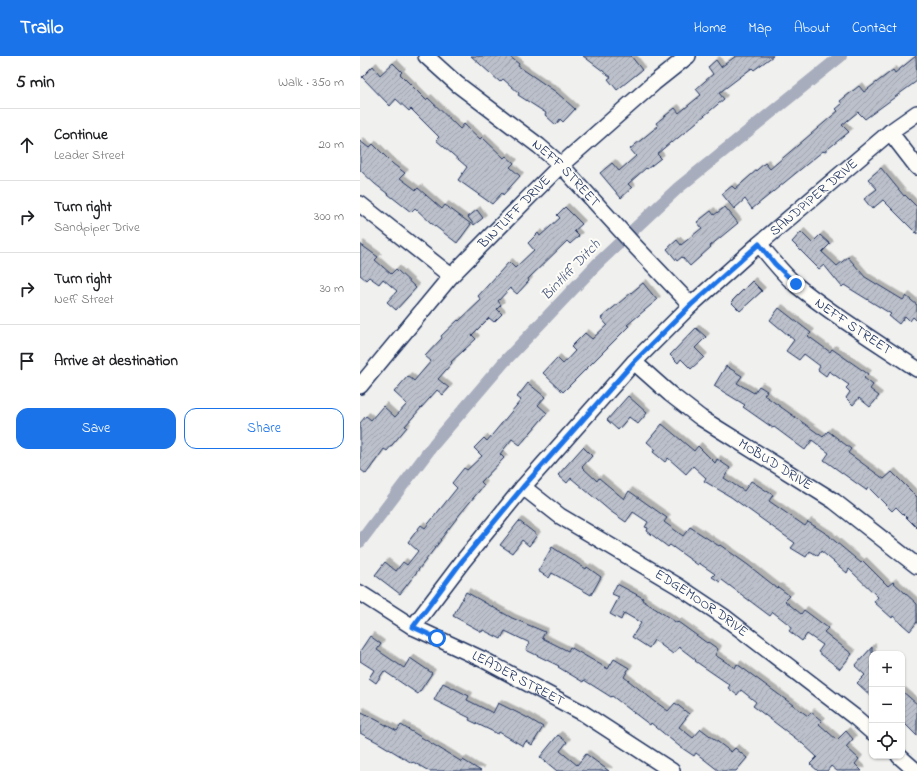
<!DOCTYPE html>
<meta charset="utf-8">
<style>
:root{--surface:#fff;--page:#f6f6f6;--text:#202124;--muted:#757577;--line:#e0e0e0;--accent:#1a73e8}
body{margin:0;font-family:"Indie Flower",sans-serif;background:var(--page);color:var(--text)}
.controls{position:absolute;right:12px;bottom:12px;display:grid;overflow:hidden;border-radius:8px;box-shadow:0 1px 3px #0004}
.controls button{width:36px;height:36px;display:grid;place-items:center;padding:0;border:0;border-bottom:1px solid var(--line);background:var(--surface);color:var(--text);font:20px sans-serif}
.stop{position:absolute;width:12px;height:12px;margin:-9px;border:3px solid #1a73e8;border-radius:50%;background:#fff}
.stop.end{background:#1a73e8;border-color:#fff;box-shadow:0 1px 4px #0008}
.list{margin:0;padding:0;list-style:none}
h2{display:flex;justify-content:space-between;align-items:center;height:52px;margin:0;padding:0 16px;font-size:17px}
h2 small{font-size:13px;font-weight:400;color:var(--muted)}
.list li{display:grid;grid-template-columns:26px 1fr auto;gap:12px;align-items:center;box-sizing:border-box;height:72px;padding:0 16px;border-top:1px solid var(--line)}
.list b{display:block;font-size:15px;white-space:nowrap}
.list p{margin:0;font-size:13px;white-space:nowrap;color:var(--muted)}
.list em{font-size:13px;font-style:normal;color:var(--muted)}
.actions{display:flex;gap:8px;padding:12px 16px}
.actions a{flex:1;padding:9px 0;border:1px solid var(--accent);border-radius:12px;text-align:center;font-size:14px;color:var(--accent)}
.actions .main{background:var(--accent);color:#fff}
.icon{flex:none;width:22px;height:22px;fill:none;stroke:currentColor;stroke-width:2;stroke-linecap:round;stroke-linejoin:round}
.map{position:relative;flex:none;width:557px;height:715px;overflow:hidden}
header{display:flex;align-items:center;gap:24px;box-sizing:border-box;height:56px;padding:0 20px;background:var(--accent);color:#fff}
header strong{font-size:19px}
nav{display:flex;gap:22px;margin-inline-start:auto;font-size:14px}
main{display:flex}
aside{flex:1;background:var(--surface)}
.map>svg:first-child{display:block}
</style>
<header>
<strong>Trailo</strong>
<nav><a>Home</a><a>Map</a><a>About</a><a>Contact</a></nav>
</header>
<main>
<aside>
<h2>5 min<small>Walk · 350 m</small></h2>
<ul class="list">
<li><svg class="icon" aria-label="ahead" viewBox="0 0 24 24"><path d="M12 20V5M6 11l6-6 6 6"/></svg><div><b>Continue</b><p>Leader Street</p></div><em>20 m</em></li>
<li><svg class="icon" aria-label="right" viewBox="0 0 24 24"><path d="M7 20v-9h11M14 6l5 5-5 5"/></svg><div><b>Turn right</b><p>Sandpiper Drive</p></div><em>300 m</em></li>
<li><svg class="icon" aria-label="right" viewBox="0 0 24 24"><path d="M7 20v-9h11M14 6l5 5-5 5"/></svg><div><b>Turn right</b><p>Neff Street</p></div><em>30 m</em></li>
<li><svg class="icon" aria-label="arrive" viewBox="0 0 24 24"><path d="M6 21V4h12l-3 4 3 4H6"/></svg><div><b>Arrive at destination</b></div></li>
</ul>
<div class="actions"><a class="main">Save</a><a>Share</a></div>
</aside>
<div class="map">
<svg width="557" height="715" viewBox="0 0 557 715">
<defs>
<pattern id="building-hatch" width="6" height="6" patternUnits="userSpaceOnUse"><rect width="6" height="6" fill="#bbc0ca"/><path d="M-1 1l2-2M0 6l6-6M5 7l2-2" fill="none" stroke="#a0a5b0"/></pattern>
<filter id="shadow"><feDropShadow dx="3.5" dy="-3.5" stdDeviation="0" flood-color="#0004"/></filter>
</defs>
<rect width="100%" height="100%" fill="#f0f0ee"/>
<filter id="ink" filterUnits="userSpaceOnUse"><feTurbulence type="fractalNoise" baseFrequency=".025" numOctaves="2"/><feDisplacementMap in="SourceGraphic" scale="8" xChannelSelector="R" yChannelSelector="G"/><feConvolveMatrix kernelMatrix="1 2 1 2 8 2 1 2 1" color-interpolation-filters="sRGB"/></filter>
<g filter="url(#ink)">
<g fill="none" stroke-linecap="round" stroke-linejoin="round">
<polyline stroke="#a7adbd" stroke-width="12" points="0,486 74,388 144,306 237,208 318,132 481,0"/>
</g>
<g fill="url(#building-hatch)" stroke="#1b2f5e" filter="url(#shadow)">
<polygon points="111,0 149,0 159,8 158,10 196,36 215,53 203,66 200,63 196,69 185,59 186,57 158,39 159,37 143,23 140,26"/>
<polygon points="223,0 271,0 282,14 257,34 248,23 251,21"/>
<polygon points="376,0 413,0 394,14 392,12 359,37 364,43 312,87 311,86 297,98 301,102 287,113 286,112 268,128 272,132 261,142 240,117 252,107 259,115 276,100 270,93 298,70 296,67 315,52 319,57 341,39 336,33 353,18 348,11 356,4 361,11"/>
<polygon points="556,0 557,25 505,63 498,56 482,69 489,76 464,96 463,95 392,153 385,143 374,153 362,138 372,130 375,133 405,107 410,113 478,55 476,53 482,48 480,45 499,30 504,36 533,14 535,17"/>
<polygon points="33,7 42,16 40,18 66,44 68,42 100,73 104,68 120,83 122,81 144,102 146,100 154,107 150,111 160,120 143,139 142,137 132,148 98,124 107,111 76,84 79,81 51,53 49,55 36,43 30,50 2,21 13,10 20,19"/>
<polygon points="0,85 9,92 13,88 33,108 45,117 40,122 56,134 58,132 82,153 85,149 111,168 97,187 71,167 55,152 51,156 15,128 0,114"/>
<polygon points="521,112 544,140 545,139 557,151 557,178 523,144 512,153 504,143 517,133 508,123"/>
<polygon points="205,151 222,168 214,175 219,180 210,188 207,185 168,223 169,225 157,238 150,232 138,245 141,249 137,253 142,258 134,266 129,262 112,279 116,283 91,306 92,307 78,323 89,332 83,339 77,334 45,370 47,371 27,395 24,393 6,418 0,413 0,367 6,360 11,364 23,350 35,361 47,348 34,336 48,320 54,325 71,305 65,300 82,282 81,280 98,264 99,265 121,244 118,240 149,206 155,212 174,194 168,187 178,177 180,180 200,162 197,159"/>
<polygon points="365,151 378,167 350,190 351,191 330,210 322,201 317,205 307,193 317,184 321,189 342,172 337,166 351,155 354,159"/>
<polygon points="117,154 123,162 114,169 108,161"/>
<polygon points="441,176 452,187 460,179 470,188 462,196 477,210 488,201 505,221 543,244 546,240 557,249 557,265 553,261 550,265 545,260 539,268 529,260 531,258 484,229 482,231 464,209 459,213 432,186"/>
<polygon points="0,188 18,201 15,204 31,218 36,213 56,232 36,254 27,246 37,235 23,223 19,228 9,221 6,224 0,219"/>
<polygon points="392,225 402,235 380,255 371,246"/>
<polygon points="283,227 297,244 267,269 269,270 203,336 183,317 197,302 203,308 215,295 211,291 225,277 232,283 247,269 241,262"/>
<polygon points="419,252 451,277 448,280 470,296 472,293 508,318 504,322 513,329 510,333 519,340 510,351 499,342 493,349 486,342 490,336 486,332 489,329 469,315 466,320 458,314 460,310 444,298 439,304 426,295 434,284 410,264"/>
<polygon points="336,272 346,281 335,292 344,301 331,313 321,303 318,307 310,299"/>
<polygon points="366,310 382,320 377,327 394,337 399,330 407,335 404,339 463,381 468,375 491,393 488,397 524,423 532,416 557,441 557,472 536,451 532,455 508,431 506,434 464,404 469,397 452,384 445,394 414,371 413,372 383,351 385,349 354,330"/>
<polygon points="168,327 185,341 178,349 187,357 160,389 152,383 140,398 144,402 121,426 124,429 100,458 80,484 81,484 40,538 15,519 25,506 36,515 43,506 47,509 58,495 48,486 61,469 65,472 97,432 92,427 104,412 107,414 122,400 114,392 124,382 127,385 161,344 157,341"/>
<polygon points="268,340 287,357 278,368 269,361 258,374 247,364"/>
<polygon points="302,368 334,395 338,390 355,407 357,403 370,412 364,422 384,435 391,425 413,439 409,445 445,470 448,466 470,480 470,481 501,507 503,505 528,530 533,526 557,548 557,566 550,575 533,560 532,562 514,546 518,541 489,513 487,517 461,495 458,500 450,495 446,501 431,492 435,487 371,441 344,425 346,422 333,410 326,418 308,402 305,406 293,396 295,393 287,386"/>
<polygon points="223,391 232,400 222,411 237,425 239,422 264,443 269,435 307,462 304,466 323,480 330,471 359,490 360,489 388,509 417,532 418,531 430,540 425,545 441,558 444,554 468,572 464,576 492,598 480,613 458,596 463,589 447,578 442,585 429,575 432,571 413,556 410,560 362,524 360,526 352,521 355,518 339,507 338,509 310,489 308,491 287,475 288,472 285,471 288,466 273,456 266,466 250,455 211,422 207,427 198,419"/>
<polygon points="159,465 177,479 169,490 162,484 152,497 140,489"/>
<polygon points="192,491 226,513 227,511 241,521 231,539 192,517 189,522 178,515"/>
<polygon points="257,528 283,542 282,544 317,567 318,566 347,587 348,586 358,593 355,599 375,612 377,608 448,660 451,656 462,665 459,668 477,684 486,675 493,683 486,691 499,703 495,708 502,715 477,715 471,710 467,715 458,715 450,708 457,701 443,688 393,650 396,646 381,634 377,639 368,632 370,629 335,605 336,604 319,591 313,598 294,584 289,592 272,581 281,567 264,557 261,564 250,558 259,541 252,538"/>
<polygon points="106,536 152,562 185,576 182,582 208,595 210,591 248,613 254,603 269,612 264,621 293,644 308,655 315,647 329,658 319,671 333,682 341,673 371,696 375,692 387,702 376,715 359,715 336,697 334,700 319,690 291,667 290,669 252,640 251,641 224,624 223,626 198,611 199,610 166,594 170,587 145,575 141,583 123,574 122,576 93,560"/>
<polygon points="10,580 21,588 17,594 44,612 50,602 72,617 58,638 24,615 16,627 9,622 14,614 0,605 0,595"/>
<polygon points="512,591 512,641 497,627 505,619 495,610"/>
<polygon points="83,627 109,640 107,644 133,657 138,647 168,662 183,671 172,689 166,685 163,690 139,676 138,678 109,664 110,662 74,644"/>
<polygon points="542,635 557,648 557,680 542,665"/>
<polygon points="0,655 37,675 41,669 102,706 103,704 121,715 69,715 53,706 52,707 19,687 0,677"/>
<polygon points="198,679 207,686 200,695 217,709 226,698 249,715 197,715 180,701"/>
</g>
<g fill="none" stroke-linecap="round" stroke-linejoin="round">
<g stroke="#1b2f5e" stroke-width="18">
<g id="minor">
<path id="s1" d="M66,0L97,28L179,90L201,109L274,189L331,249"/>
<polyline points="530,76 557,111"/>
<polyline points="0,148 91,220"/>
<path id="s2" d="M399,188C411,202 422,217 436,229C474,260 517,286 557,313"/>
<path id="s3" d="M274,306L310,338L341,362L474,445L557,510"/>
<path id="s4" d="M0,330L91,220L169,141L201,109L294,27L328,0"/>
<path id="s5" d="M163,431L200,460L318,530L363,560L496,662L512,676"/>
<path id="s6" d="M0,537L53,571L124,604L223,657L312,715"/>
<path id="s7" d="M53,571L103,505L163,431L274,306L331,249L399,188L530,76L557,57"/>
<polyline points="539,700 556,715"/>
</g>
</g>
<use href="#minor" stroke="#fdfcf7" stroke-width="15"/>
</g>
</g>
<g fill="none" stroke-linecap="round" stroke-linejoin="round" filter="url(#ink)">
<polyline stroke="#1a73e8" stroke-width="5" points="77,582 53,571 102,505 163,431 274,306 331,249 399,188 415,208 436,228"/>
</g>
<g text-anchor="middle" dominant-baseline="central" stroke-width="4" stroke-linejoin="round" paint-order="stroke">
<g font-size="14" fill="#1b2f5e" stroke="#fdfcf7">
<text stroke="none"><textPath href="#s1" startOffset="183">NEFF STREET</textPath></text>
<text stroke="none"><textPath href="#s7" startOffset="589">SANDPIPER DRIVE</textPath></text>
<text stroke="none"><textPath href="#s4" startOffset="233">BINTLIFF DRIVE</textPath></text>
<text stroke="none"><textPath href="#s2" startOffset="126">NEFF STREET</textPath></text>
<text stroke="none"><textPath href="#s3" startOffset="175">MOBUD DRIVE</textPath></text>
<text stroke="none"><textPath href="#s5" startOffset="213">EDGEMOOR DRIVE</textPath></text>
<text stroke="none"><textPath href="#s6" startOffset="180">LEADER STREET</textPath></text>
</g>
<g font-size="15" font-style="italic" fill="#4c5b7f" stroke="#fdfcf7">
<text transform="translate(211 214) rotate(-46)">Bintliff Ditch</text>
</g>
</g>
</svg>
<div class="controls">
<button>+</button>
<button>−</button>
<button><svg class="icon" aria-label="locate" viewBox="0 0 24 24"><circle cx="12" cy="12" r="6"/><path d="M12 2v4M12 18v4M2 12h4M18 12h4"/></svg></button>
</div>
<div class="stop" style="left:77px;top:582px"></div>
<div class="stop end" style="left:436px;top:228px"></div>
</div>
</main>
